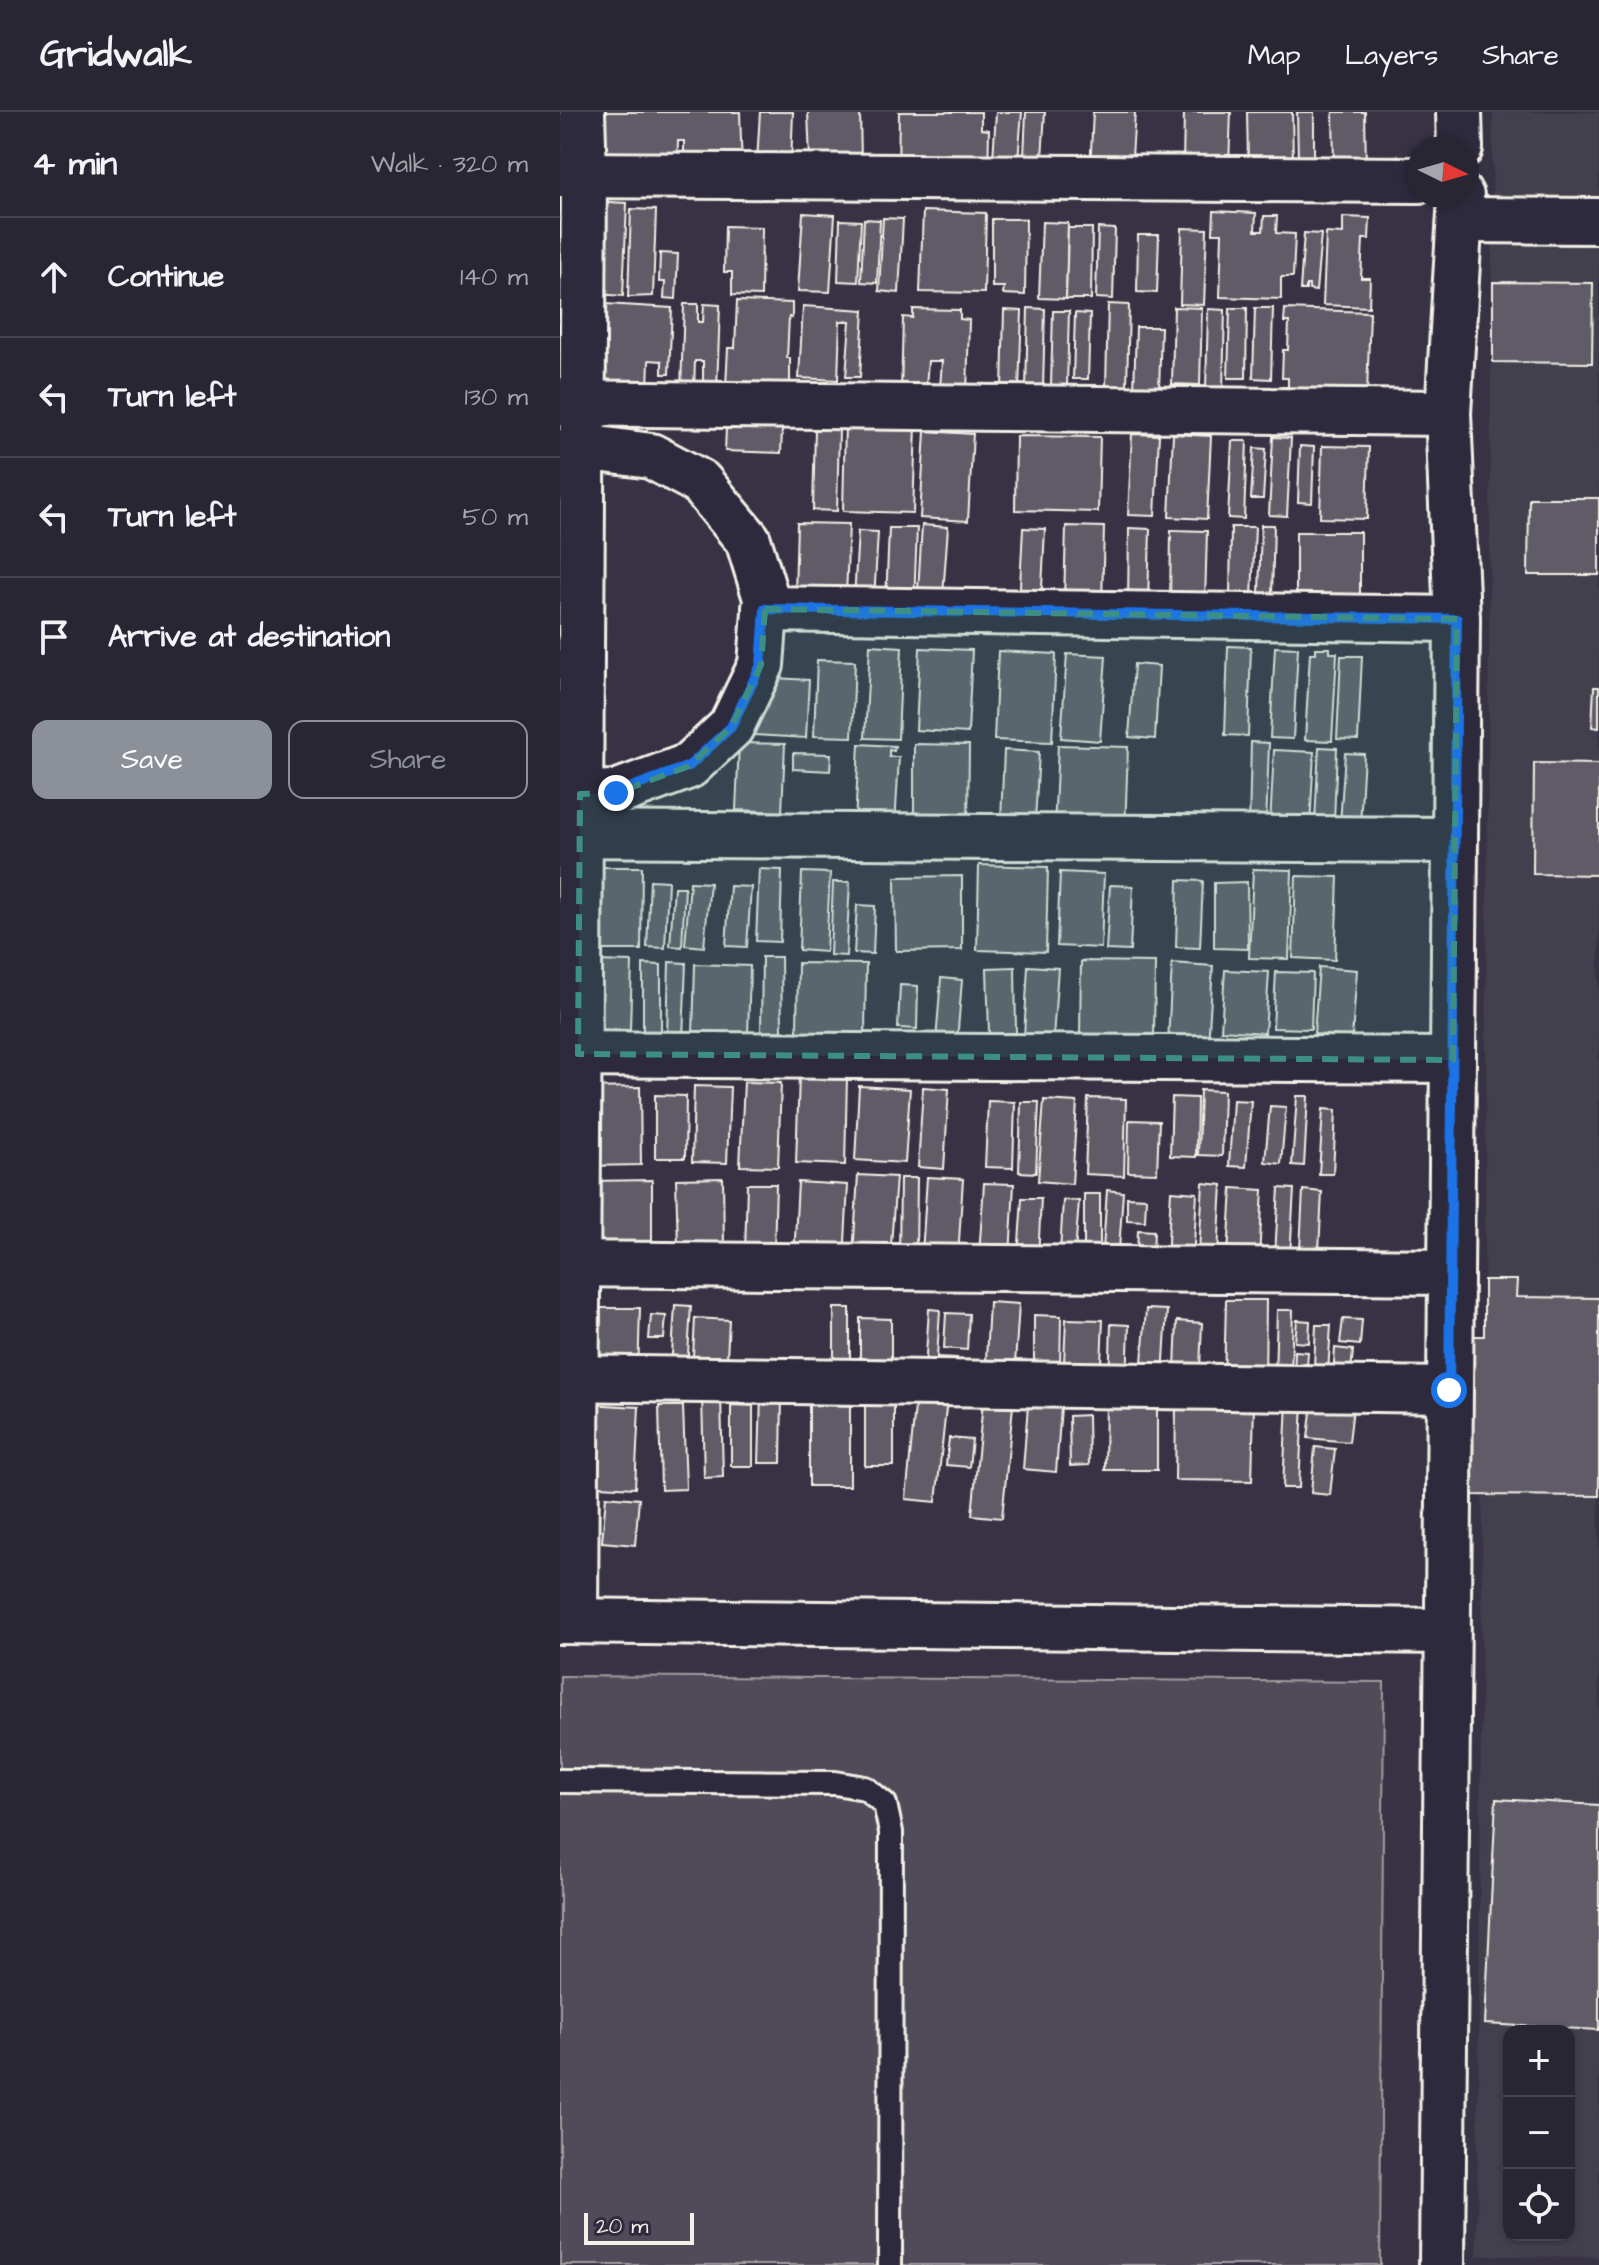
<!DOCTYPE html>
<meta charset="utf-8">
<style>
:root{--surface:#292633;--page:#312e3b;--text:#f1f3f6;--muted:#a5a5ac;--line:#45434e;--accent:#8c9099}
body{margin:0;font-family:"Architects Daughter",sans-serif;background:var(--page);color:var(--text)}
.controls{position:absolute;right:24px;bottom:24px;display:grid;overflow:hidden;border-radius:16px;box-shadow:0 2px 6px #0004}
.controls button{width:72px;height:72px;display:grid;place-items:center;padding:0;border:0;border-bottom:2px solid var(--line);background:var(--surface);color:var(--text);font:40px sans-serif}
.compass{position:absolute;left:847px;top:24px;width:72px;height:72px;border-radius:50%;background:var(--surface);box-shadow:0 2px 6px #0004;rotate:95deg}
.scale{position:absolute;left:24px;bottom:20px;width:110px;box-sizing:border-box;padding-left:8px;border:4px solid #f4f1e8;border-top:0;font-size:22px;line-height:28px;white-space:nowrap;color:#f4f1e8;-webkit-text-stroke:6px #2f2a3d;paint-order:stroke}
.stop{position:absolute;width:24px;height:24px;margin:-18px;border:6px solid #1a73e8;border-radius:50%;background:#fff}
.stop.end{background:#1a73e8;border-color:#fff;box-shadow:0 2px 8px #0008}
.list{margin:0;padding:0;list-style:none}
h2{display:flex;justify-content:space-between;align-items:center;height:104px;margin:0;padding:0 32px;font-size:34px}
h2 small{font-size:26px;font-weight:400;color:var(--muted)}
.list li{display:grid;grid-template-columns:52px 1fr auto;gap:24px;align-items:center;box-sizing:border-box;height:120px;padding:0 32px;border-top:2px solid var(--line)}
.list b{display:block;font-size:30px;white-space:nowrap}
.list em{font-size:26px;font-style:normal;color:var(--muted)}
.actions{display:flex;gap:16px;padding:24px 32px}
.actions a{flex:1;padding:18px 0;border:2px solid var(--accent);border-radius:16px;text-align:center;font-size:28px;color:var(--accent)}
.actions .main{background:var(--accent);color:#fff}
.icon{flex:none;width:44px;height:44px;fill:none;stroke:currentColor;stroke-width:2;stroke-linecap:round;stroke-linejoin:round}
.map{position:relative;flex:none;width:1039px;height:2153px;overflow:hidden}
header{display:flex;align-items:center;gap:48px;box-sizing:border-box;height:112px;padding:0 40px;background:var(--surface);border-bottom:2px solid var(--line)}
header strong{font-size:38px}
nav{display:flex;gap:44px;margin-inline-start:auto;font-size:28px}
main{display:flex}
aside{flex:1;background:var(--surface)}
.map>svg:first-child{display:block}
</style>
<header>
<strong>Gridwalk</strong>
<nav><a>Map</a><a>Layers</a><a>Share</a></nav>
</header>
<main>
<aside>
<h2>4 min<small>Walk · 320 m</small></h2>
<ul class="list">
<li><svg class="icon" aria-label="ahead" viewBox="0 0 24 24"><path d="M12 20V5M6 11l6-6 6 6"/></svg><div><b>Continue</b></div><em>140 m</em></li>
<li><svg class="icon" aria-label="left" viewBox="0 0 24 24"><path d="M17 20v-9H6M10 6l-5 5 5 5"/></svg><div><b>Turn left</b></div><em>130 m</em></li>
<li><svg class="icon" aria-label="left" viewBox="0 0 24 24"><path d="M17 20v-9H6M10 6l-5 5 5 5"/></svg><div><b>Turn left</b></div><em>50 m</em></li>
<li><svg class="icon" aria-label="arrive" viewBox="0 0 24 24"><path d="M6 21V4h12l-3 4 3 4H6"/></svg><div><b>Arrive at destination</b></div></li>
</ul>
<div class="actions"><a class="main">Save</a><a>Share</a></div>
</aside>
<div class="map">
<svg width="1039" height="2153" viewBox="0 0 1039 2153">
<rect width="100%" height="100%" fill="#373244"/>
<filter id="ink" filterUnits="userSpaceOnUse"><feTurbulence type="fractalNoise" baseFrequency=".0125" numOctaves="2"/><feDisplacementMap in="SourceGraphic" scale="16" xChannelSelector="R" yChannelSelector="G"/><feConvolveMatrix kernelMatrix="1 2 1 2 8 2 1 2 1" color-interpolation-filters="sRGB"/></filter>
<g filter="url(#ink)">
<path fill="#433f4e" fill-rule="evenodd" d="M933,0H1039V2145L917,2144ZM949,1919H1009V2123H949Z"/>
<polygon fill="#504b59" stroke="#a29ea0" stroke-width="2" points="0,1564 824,1570 820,2153 0,2153"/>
<g fill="#5f5c67" stroke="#f4f1e8" stroke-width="2" fill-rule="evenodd">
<polygon points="42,0 180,0 182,56 124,55 124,29 118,29 117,55 41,54"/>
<polygon points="200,0 233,0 231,52 197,50"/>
<polygon points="248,0 300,0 301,47 250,48"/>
<polygon points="339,0 421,0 421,17 429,18 428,63 338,62"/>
<polygon points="436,0 462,0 458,48 433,47"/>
<polygon points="466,0 485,0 482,46 464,45"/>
<polygon points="533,0 575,0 572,45 530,59"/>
<polygon points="624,0 671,0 669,53 623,54"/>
<polygon points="687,0 732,0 733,48 688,49"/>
<polygon points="737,0 754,0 754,48 738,48"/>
<polygon points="773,0 805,0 806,54 774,55"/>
<polygon points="29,89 67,91 63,184 24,181"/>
<polygon points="71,97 96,98 93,184 68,185"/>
<polygon points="363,99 426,101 424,181 360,180"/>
<polygon points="654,99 696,101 695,119 703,119 704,104 717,104 716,121 735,122 733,165 721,165 721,187 660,185 662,121 653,121"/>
<polygon points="243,101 275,103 270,180 238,179"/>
<polygon points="783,105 810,106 809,127 803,127 801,166 810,166 809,195 763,193 766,121 783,122"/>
<polygon points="323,106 343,107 339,181 319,179"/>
<polygon points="304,107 320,108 317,171 301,170"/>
<polygon points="432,107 466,107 465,183 443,182 444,175 432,175"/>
<polygon points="280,108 301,109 298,170 278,169"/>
<polygon points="482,110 508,111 506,187 479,186"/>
<polygon points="165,114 202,115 201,184 172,183 172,160 164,160"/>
<polygon points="508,116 532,116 531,187 506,187"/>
<polygon points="538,116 555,117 553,187 536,186"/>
<polygon points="622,116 647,117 644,193 620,192"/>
<polygon points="744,121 761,122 756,179 749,178 749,173 746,173 746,178 740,178"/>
<polygon points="578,123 599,123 597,181 577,180"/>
<polygon points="100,141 118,142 116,187 104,186 105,170 99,170"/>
<polygon points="933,170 1033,171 1032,251 933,250"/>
<polygon points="177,189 232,191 232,206 229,205 227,246 230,246 230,276 166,274 168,236 175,236"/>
<polygon points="28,191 112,196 109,262 102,262 102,249 89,248 88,276 25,273"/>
<polygon points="124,192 138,192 138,210 143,210 144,192 160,193 157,278 143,278 143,249 135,249 134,278 121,277"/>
<polygon points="548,192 569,193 567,274 546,274"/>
<polygon points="243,194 304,198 300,265 286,265 290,209 280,209 278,268 239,266"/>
<polygon points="614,195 642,196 640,273 612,272"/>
<polygon points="468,196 485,197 483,277 466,277"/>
<polygon points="670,196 687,196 686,266 668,266"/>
<polygon points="695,196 713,196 711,267 693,266"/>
<path d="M353,197L400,198V207L409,208L407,283L341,282L343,205L353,206ZM368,249H382L380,276L366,275Z"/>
<polygon points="648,197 665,198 663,278 646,277"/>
<polygon points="725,197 810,200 807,282 722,281 722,275 728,275 728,266 722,266 723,238 728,238 729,210 724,210"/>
<polygon points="444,198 462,199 459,277 442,277"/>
<polygon points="493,199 509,199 507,273 491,273"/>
<polygon points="515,201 530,202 528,267 513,267"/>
<polygon points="576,215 601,215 599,280 574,279"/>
<polygon points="285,311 356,313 353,401 283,399"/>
<polygon points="166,316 222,317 221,341 165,339"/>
<polygon points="255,317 279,317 277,399 253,398"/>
<polygon points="365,319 413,322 408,409 360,406"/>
<polygon points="572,322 599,323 595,404 568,403"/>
<polygon points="613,322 651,324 647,407 609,405"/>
<polygon points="456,324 540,325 538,400 455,398"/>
<polygon points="713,325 731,326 727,404 709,403"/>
<polygon points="672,329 687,329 684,407 668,406"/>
<polygon points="740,334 754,335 752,391 738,390"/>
<polygon points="762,334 809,335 807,407 760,406"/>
<polygon points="694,336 706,337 703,387 691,387"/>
<polygon points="969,386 1039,386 1039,463 968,463"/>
<polygon points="237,411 289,412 286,484 235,482"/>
<polygon points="362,413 388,415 382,497 357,496"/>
<polygon points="701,413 714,413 712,483 699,483"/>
<polygon points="506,414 544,415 542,491 504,490"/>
<polygon points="671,415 695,415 692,485 670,485"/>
<polygon points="329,416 357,416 354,490 326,490"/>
<polygon points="463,416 485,417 481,495 459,494"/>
<polygon points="569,416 590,417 588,491 568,490"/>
<polygon points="611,418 647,419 645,491 610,491"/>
<polygon points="298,419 318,420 314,489 294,487"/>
<rect x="736" y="420" width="64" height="80"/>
<polygon points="310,533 342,535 338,627 305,626"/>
<polygon points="668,534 691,535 688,624 665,623"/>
<polygon points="715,535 738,536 733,627 710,626"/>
<polygon points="360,536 412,538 408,621 356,618"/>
<polygon points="756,536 770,536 770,541 777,541 772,629 745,628 750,541 756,541"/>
<polygon points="438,539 496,542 492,630 434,628"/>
<polygon points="507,542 546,544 540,629 501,626"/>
<polygon points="781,544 802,544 798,628 777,627"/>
<polygon points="257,548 295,549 292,625 254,624"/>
<polygon points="574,552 599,554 595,627 569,625"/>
<polygon points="197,565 249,568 246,626 194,623"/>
<polygon points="1034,575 1039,575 1039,616 1032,615"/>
<polygon points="691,630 709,631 706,715 689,715"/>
<polygon points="179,631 225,632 222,700 176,698"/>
<polygon points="299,632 335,634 334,639 329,638 329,645 339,645 335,714 295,712"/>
<polygon points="354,632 409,633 408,720 354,720"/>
<polygon points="498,633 568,635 565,720 494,718"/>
<polygon points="759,635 777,636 774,710 755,709"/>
<polygon points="444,638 479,640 475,710 441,708"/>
<polygon points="714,638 754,640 750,715 710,713"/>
<polygon points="233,641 271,642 270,659 233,657"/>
<polygon points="785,641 804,642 800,713 780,712"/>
<polygon points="974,651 1039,652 1039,763 973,762"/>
<polygon points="419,753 488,755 486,840 417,838"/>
<polygon points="29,755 82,755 81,838 29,838"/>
<polygon points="199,757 222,758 220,830 196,829"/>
<polygon points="693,757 732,758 729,847 689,846"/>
<polygon points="242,760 270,761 266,840 239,838"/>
<polygon points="500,760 544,762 541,836 497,834"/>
<polygon points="402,764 402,838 336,839 335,765"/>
<polygon points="736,764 778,765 775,848 733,846"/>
<polygon points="90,768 108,769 105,836 87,835"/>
<polygon points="618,768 643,769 640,836 616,835"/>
<polygon points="130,770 150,771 144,835 125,833"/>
<polygon points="273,770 290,770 286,844 270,843"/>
<polygon points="687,770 688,837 654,836 654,771"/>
<polygon points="550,773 573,774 570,839 546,838"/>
<polygon points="170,774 191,775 187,835 166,834"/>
<polygon points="114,775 125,775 122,835 110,834"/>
<polygon points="297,793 315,794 313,842 294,841"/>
<polygon points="202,845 221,845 222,919 201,920"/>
<polygon points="35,849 72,850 70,918 33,917"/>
<polygon points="521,849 595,850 594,925 520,924"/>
<polygon points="109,850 126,851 123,926 107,926"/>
<polygon points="238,851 306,852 305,922 237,922"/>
<polygon points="612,851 653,854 648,934 608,931"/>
<polygon points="83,852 101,853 101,922 83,922"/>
<polygon points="135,852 190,854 188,924 133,923"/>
<polygon points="468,854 498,856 493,926 464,925"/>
<polygon points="455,855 456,921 429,921 427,856"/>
<polygon points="759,855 797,858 792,925 754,922"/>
<polygon points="665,858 709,860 705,921 661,918"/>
<polygon points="716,860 753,861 751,917 713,916"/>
<polygon points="381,866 402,868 397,930 376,929"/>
<polygon points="340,873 358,874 357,917 338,916"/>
<polygon points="239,964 287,965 285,1053 236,1051"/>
<polygon points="184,970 221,971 218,1055 180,1054"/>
<polygon points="134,974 170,975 167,1051 132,1050"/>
<polygon points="299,974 350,977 345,1051 295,1048"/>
<polygon points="80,975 81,1053 28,1054 27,976"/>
<polygon points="363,975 389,977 384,1057 358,1055"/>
<polygon points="640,978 664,979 662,1044 638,1043"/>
<polygon points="95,983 126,984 125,1046 95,1046"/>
<polygon points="737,984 748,984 744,1054 732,1053"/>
<polygon points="612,985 637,986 636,1045 610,1044"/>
<polygon points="528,986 566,987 564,1064 525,1062"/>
<polygon points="484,988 517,990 512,1072 478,1069"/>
<polygon points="673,988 691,989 686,1055 669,1054"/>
<polygon points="428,989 455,990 453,1056 425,1055"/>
<polygon points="461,990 479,990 476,1061 459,1060"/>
<polygon points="710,994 726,995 721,1052 705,1050"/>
<polygon points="763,997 776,998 773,1062 759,1062"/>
<polygon points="569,1008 599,1009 597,1061 568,1060"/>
<polygon points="298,1063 336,1065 330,1147 293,1144"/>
<polygon points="367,1065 403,1067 398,1145 362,1142"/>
<polygon points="163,1066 164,1134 118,1135 116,1067"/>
<polygon points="340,1066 357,1066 356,1146 339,1146"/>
<polygon points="92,1068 92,1146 30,1146 29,1069"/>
<polygon points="238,1070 288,1073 284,1149 234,1146"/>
<polygon points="424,1071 454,1072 450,1145 419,1143"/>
<polygon points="643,1071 662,1073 658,1141 639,1140"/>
<polygon points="187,1072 216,1072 214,1141 185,1141"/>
<polygon points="672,1076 703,1078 699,1145 668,1143"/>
<polygon points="719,1076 734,1077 730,1144 715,1142"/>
<polygon points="547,1078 563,1080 559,1138 543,1137"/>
<polygon points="743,1078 762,1080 759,1139 740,1138"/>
<polygon points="611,1079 637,1081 633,1149 607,1147"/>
<rect x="524" y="1082" width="16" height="62"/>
<polygon points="567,1085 586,1086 585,1109 567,1108"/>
<polygon points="462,1086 481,1086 478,1147 458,1146"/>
<polygon points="503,1088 519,1089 515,1141 500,1140"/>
<polygon points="578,1118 594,1119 593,1142 577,1141"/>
<polygon points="924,1168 957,1168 956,1185 1039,1186 1039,1384 907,1383 909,1224 924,1224"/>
<polygon points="666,1188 706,1188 705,1272 664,1271"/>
<polygon points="429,1190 459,1192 454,1268 425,1267"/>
<polygon points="115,1193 131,1194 127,1259 111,1259"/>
<polygon points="37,1196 80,1196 78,1265 36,1264"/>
<rect x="274" y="1196" width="16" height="77"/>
<polygon points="369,1197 380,1198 377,1245 397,1246 395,1276 364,1273"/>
<polygon points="586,1197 607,1198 603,1265 581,1264"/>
<polygon points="717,1198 733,1198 731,1264 715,1264"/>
<polygon points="386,1201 409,1202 407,1238 384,1236"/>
<polygon points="91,1203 106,1204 104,1227 89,1227"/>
<polygon points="474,1203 501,1204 500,1257 474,1256"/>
<polygon points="135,1206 169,1208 166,1266 132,1264"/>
<polygon points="300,1206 331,1207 331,1260 300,1260"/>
<polygon points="506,1207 543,1208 540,1273 503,1272"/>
<polygon points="783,1207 802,1208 800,1233 780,1231"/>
<polygon points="737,1208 750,1209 749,1231 735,1230"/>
<polygon points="617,1209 642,1211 639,1280 614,1279"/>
<polygon points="551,1212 569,1213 567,1273 549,1273"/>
<polygon points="756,1213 771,1213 767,1276 753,1276"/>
<polygon points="775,1236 793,1238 789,1282 772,1281"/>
<polygon points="735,1239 748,1240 746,1268 734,1268"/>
<polygon points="142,1283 161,1283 163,1365 144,1366"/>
<polygon points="201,1283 222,1284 221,1351 199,1351"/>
<polygon points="356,1284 387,1287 376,1390 346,1387"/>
<polygon points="546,1285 597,1285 597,1358 545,1358"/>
<rect x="249" y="1287" width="41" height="87"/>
<polygon points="727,1289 743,1290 739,1376 723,1376"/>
<rect x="305" y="1290" width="29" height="64"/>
<polygon points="423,1290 453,1294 442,1406 412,1403"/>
<polygon points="752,1291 793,1296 789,1330 748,1326"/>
<polygon points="26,1292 79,1295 75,1376 22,1373"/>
<polygon points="616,1292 694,1293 692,1369 615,1368"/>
<polygon points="171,1293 193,1294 193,1354 171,1354"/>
<polygon points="468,1293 501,1295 496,1360 463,1357"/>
<polygon points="99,1294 123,1294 126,1377 101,1378"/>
<polygon points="528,1303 529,1353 510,1354 509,1304"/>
<polygon points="389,1326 412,1328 409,1355 386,1353"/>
<polygon points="755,1335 775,1337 770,1383 751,1381"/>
<polygon points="46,1384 79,1387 75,1433 42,1430"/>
<polygon points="936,1687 1039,1693 1039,1918 925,1912"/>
</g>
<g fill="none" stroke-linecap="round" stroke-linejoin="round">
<g stroke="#f4f1e8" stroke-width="28">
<polyline id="lane" points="0,1669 275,1671 305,1676 325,1692 331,1720 330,2153"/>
</g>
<g stroke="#f4f1e8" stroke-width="50">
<g id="street">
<polyline points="0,63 859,68"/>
<polyline points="901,108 1039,109"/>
<polyline points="0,291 888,301"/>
<polyline points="0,341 23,335 91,344 140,370 188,428 206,486 201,553 171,615 129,654 56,681 20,682 0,678"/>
<polyline points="205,497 897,507"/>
<polyline points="0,722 895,728"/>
<polyline points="0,942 893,948"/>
<polyline points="0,1152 891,1160"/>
<polyline points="0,1266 889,1278"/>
<polyline points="15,1509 24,63 22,0"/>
</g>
</g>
<g stroke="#f4f1e8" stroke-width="50">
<g id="secondary">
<polyline points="899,0 900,36"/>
<polyline points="0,1509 887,1519"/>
<polyline points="882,2153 897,507 888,301 901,84"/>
</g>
</g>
<use href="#lane" stroke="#2f2a3d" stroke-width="22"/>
<use href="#street" stroke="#2f2a3d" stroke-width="44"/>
<use href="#secondary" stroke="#2f2a3d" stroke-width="44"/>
</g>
</g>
<g fill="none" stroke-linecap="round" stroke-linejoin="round" filter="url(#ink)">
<polyline stroke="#1a73e8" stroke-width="10" points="56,681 129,654 171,615 201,553 205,497 897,507 889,1278"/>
</g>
<path fill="#3d8f86" fill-opacity="0.2" stroke="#3d8f86" stroke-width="6" stroke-dasharray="16 10" stroke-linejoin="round" d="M205,497L897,507L893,948L18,942L20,682L56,681L129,654L171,615L201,553Z"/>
</svg>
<div class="controls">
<button>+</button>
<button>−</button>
<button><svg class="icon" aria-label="locate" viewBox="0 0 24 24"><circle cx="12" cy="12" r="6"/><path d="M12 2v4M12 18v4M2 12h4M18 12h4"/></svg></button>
</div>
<svg class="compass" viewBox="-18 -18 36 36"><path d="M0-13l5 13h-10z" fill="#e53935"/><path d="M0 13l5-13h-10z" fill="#a5a5ac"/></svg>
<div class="scale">20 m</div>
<div class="stop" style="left:889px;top:1278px"></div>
<div class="stop end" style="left:56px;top:681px"></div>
</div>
</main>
